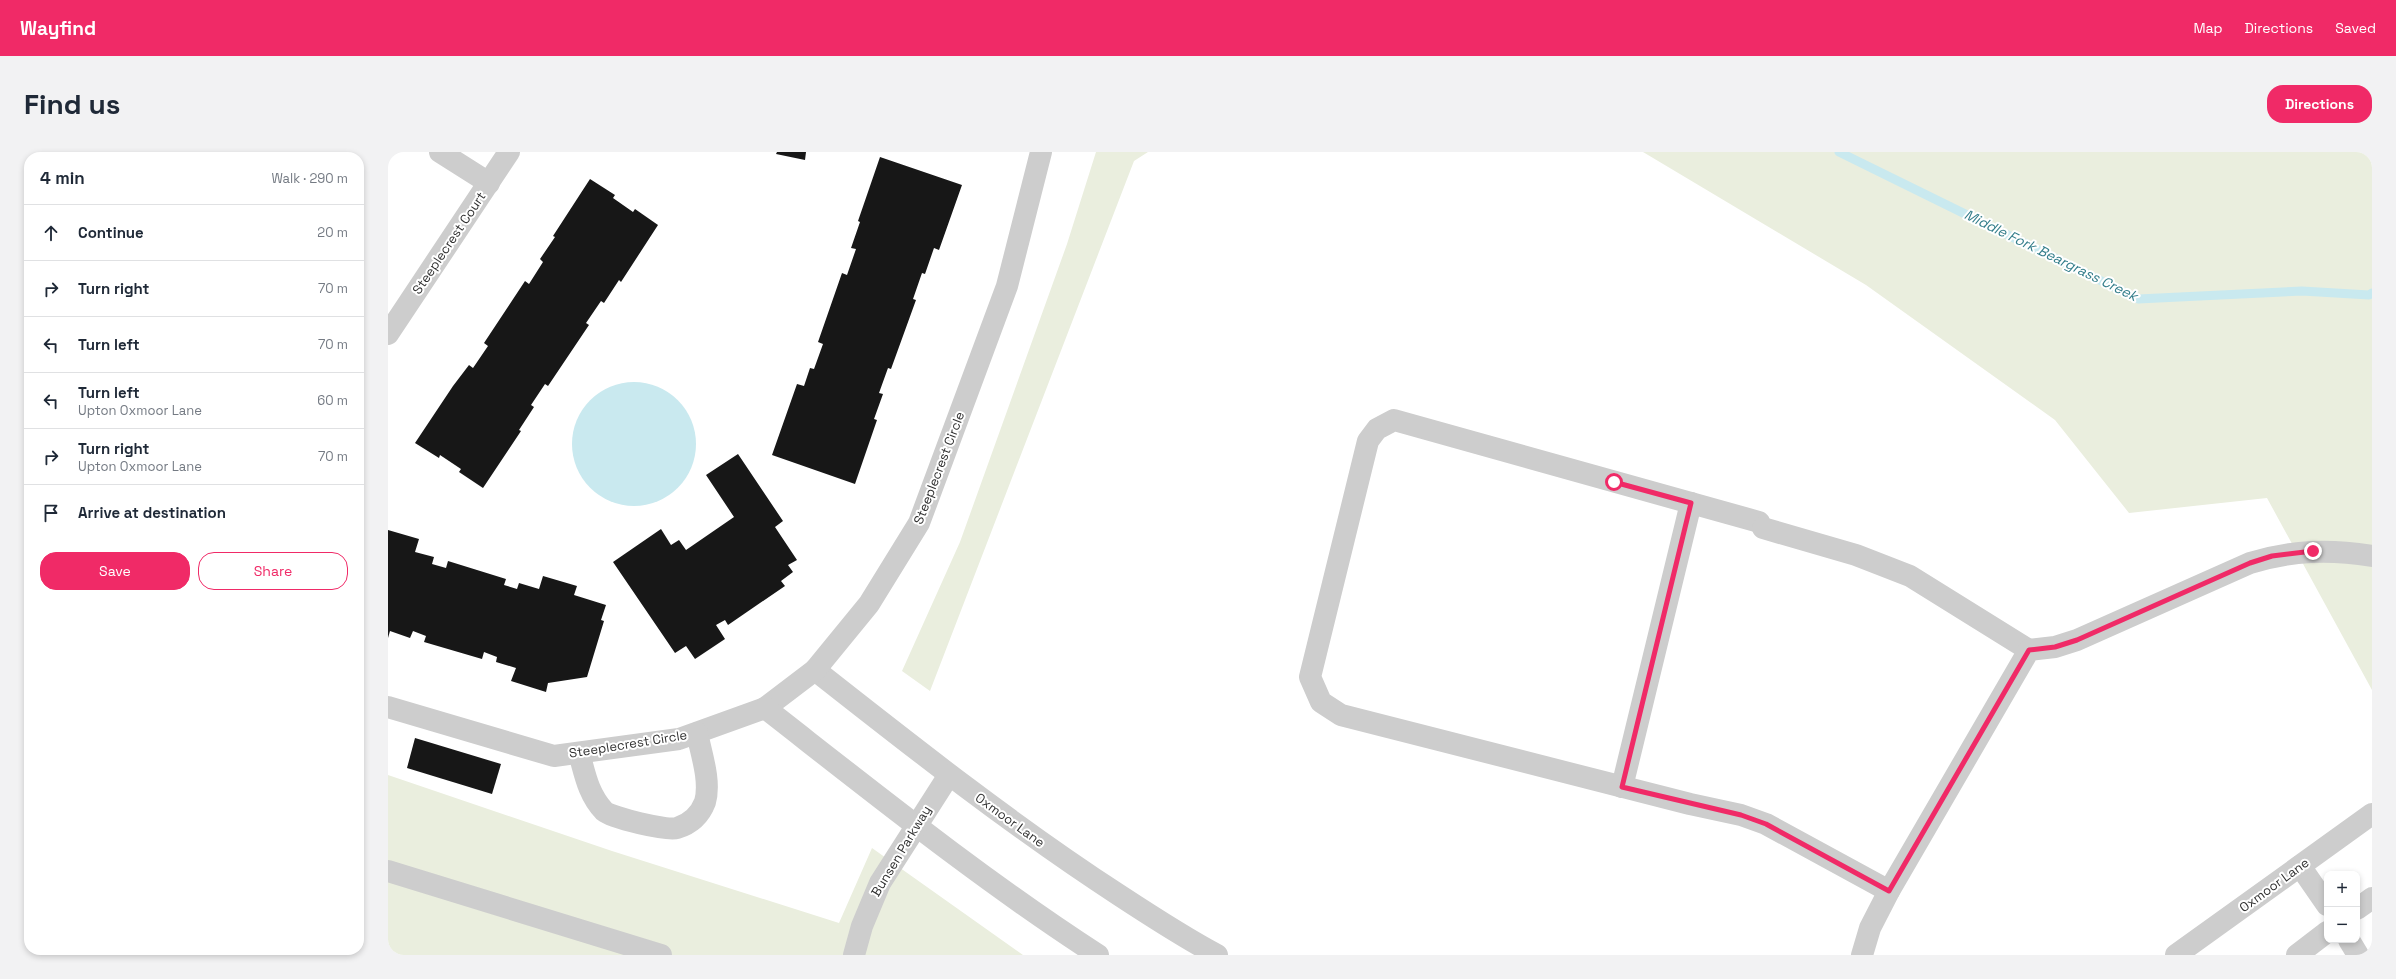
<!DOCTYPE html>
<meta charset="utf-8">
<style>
:root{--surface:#fff;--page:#f2f2f3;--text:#1f2937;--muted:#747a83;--line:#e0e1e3;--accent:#f02a67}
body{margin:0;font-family:"Space Grotesk",sans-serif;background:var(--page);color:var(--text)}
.controls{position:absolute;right:12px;bottom:12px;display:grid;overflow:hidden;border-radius:8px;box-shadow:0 2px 6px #0003}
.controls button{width:36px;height:36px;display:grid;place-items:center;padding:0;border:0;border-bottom:1px solid var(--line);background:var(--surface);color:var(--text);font:20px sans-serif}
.stop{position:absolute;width:12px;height:12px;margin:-9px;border:3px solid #f02a67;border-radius:50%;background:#fff}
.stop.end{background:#f02a67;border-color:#fff;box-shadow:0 1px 4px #0008}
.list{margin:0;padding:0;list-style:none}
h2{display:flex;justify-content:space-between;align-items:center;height:52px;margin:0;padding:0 16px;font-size:17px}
h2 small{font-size:13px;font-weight:400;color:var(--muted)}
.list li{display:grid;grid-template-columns:26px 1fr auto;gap:12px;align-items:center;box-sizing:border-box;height:56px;padding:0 16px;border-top:1px solid var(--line)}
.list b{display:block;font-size:15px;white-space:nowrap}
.list p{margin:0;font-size:13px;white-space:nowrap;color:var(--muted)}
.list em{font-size:13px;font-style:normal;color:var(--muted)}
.actions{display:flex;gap:8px;padding:12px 16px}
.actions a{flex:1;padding:9px 0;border:1px solid var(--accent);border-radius:16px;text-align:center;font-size:14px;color:var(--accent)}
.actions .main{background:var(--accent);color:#fff}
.icon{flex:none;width:22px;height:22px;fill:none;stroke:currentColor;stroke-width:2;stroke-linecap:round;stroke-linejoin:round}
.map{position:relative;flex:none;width:1984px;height:803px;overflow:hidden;border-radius:16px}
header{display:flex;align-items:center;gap:24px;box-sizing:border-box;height:56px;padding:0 20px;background:var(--accent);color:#fff}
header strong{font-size:19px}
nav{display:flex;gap:22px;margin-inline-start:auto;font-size:14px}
.intro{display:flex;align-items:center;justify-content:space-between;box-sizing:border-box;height:96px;padding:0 24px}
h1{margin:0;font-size:28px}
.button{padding:10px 18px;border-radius:16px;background:var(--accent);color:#fff;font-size:14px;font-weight:700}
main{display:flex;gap:24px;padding:0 24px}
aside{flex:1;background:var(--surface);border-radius:16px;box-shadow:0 2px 6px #0003}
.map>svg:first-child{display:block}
</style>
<header>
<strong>Wayfind</strong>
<nav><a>Map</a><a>Directions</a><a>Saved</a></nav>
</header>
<div class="intro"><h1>Find us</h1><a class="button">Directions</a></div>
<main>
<aside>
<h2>4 min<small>Walk · 290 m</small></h2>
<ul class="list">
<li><svg class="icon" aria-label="ahead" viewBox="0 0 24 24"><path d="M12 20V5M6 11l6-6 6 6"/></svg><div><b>Continue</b></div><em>20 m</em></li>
<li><svg class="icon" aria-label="right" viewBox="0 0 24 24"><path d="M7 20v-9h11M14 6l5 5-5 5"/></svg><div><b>Turn right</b></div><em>70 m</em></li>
<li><svg class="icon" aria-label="left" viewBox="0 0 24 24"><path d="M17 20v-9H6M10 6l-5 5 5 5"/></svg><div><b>Turn left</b></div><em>70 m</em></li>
<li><svg class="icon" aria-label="left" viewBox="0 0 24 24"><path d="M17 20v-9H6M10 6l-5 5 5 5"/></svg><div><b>Turn left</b><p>Upton Oxmoor Lane</p></div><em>60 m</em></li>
<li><svg class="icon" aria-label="right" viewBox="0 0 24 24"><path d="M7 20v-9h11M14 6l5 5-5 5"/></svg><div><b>Turn right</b><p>Upton Oxmoor Lane</p></div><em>70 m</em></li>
<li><svg class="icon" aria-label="arrive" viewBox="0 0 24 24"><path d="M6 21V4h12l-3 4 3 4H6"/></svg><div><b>Arrive at destination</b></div></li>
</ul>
<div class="actions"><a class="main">Save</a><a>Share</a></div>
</aside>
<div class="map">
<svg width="1984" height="803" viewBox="0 0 1984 803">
<rect width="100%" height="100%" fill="#fff"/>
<g fill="#eaeede">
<polygon points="708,0 760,0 746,9 542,539 514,519 572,390 679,92"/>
<polygon points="1255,0 1984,0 1984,538 1879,346 1741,361 1667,268 1478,133"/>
<polygon points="0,623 224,699 451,771 484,696 635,803 0,803"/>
</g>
<circle fill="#c9e9ef" cx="246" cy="292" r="62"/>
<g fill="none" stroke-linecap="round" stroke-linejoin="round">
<polyline stroke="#c9e9ef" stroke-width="9" points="1451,0 1750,147 1914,139 1981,143 1984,141"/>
</g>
<g fill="#171717">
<polygon points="389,0 418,0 417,8 388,2"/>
<polygon points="492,5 574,33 551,98 546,96 537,122 534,121 525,147 528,148 503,217 500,216 491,241 495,242 486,267 489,268 467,332 384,303 409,232 416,234 422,216 426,217 435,192 430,190 454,121 459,123 468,97 463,96 472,70 470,69"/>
<polygon points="202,27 227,43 225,46 245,60 247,57 270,73 233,130 231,128 216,151 213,149 198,171 201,173 160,234 157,232 143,253 146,255 131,278 133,279 95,336 71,320 73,317 52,303 51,306 27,291 65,234 81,213 85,216 100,194 96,191 137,129 141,132 155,110 152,107 167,85 165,84"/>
<polygon points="350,302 395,369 387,375 409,408 400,413 405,420 393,429 397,434 340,473 337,468 328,473 337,487 307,507 298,494 287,501 225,410 273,377 283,393 291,388 298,398 346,365 318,323"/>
<polygon points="0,378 31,387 27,400 46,405 44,412 58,416 60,409 118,427 116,433 129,437 131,431 151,437 155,424 189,434 186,443 218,453 213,468 216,469 199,525 160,531 158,540 123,529 128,516 108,510 109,505 96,500 94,507 36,490 38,484 25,479 22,486 2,479 0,486"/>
<polygon points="27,586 113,612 104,642 19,616"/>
</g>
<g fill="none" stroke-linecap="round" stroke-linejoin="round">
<g stroke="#cdcdcd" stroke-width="22">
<polyline points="52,0 101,31"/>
<polyline points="0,182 121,0"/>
<polyline points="1371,370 1006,268 989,277 980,289 922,525 933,550 953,563 1302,652 1353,663 1378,672 1501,739"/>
<polyline points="1375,376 1468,403 1522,424 1641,498"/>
<path d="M427,518C526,596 625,674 731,743C763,764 795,785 829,803"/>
<polyline points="0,555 166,604 291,587 377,556 427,518 481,452 531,371 619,134 653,0"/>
<path d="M377,556C486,641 594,728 710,803"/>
<path d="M191,601C197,622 200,642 216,659C224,666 279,679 289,676C302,672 312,663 317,650C323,629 313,601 309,581"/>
<polyline points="1234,635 1303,351"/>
<polyline points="1912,714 1939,753"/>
<polyline points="0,719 273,803"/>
<polyline points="1969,757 1984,746"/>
<polyline points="1961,788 1970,803"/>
<polyline points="466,803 474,774 492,731 561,623"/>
<path d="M1474,803L1482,776L1501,739L1641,498L1667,495L1689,488L1862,411C1904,398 1942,397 1984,404"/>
<polyline points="1788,803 1984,662"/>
<polyline points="1909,803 1939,780"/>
</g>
</g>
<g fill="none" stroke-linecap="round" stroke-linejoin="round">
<polyline stroke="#f02a67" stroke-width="5" points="1226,330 1303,351 1234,635 1353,663 1378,672 1501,739 1641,498 1667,495 1689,488 1862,411 1884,404 1925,399"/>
</g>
<g text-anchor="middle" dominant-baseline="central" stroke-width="4" stroke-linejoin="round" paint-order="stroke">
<g font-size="13" fill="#303030" stroke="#fff">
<text transform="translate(61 91) rotate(-56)">Steeplecrest Court</text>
<text transform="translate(551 316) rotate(-69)">Steeplecrest Circle</text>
<text transform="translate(240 592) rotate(-9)">Steeplecrest Circle</text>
<text transform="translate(622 668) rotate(36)">Oxmoor Lane</text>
<text transform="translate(513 699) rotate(-59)">Bunsen Parkway</text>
<text transform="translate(1886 733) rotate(-36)">Oxmoor Lane</text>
</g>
<g font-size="14" font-style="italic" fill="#347e8b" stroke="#fff">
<text transform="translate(1663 103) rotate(26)">Middle Fork Beargrass Creek</text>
</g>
</g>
</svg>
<div class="controls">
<button>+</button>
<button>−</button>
</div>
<div class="stop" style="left:1226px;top:330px"></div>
<div class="stop end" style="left:1925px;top:399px"></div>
</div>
</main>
